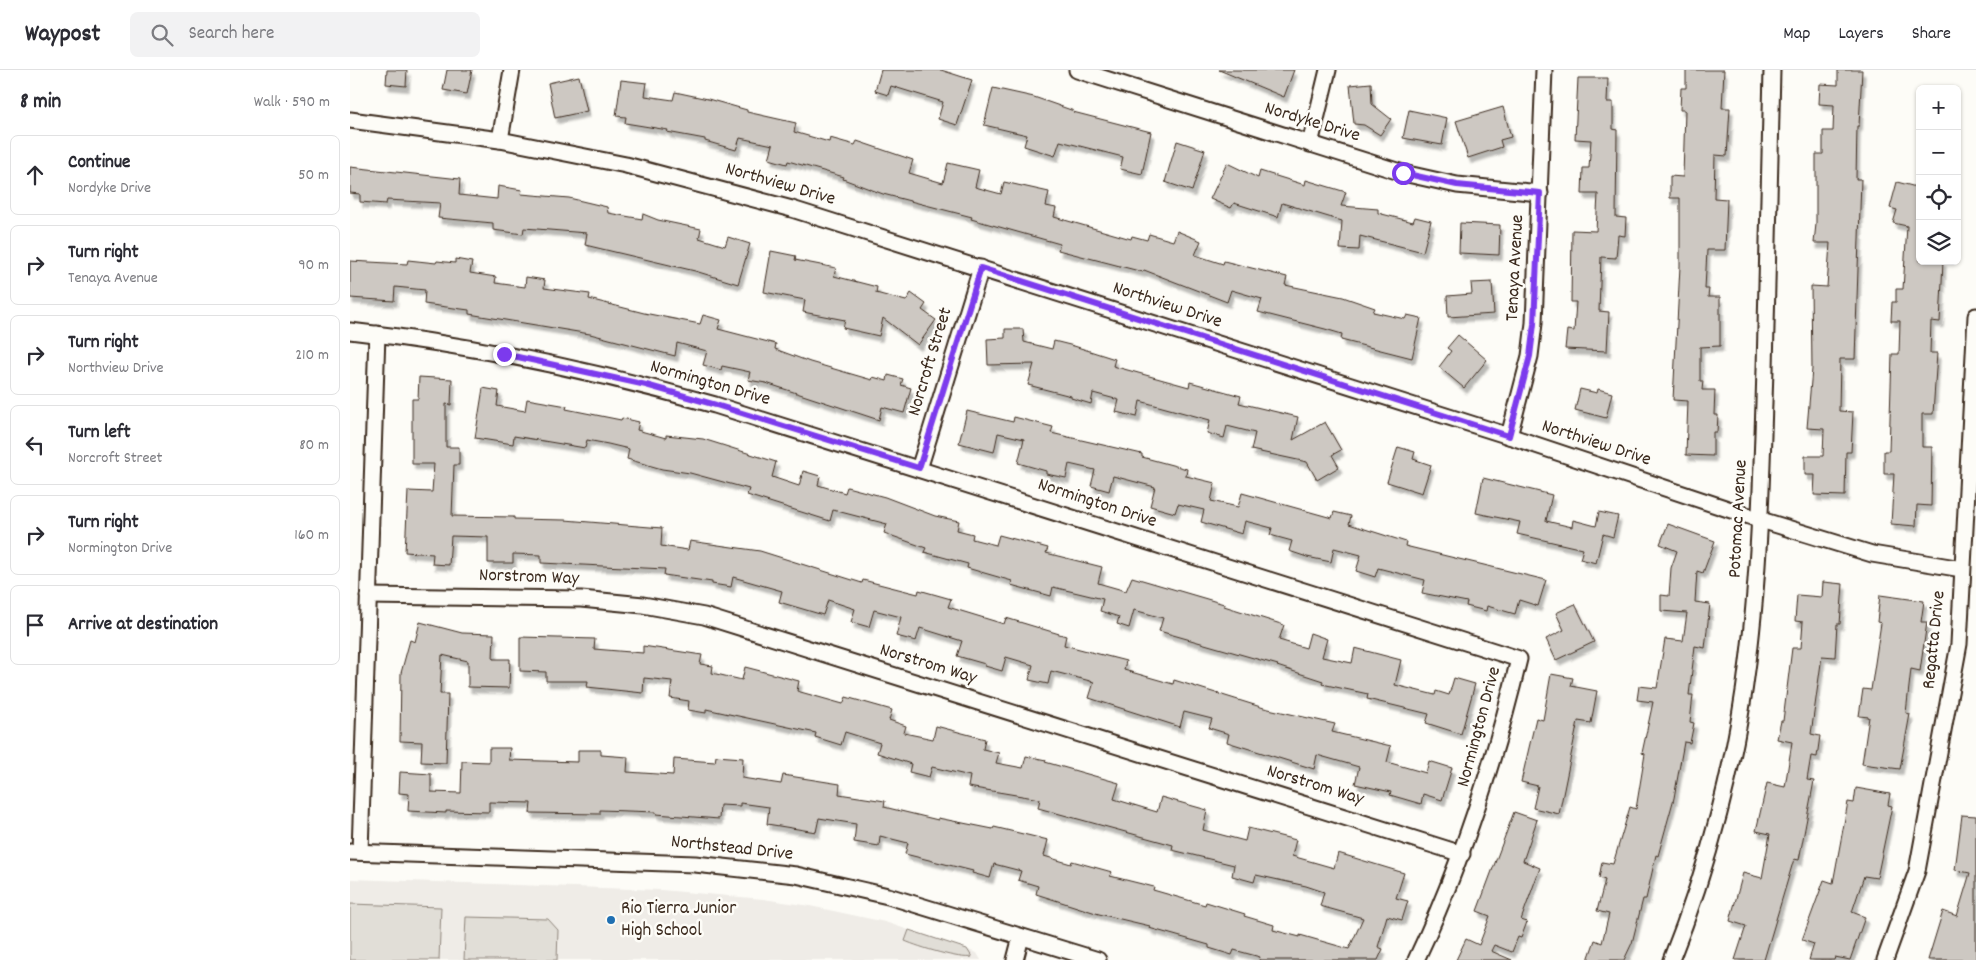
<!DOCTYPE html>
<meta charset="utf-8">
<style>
:root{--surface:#fff;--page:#f2f2f3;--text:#2b2b33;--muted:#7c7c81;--line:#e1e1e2}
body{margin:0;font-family:Dekko,sans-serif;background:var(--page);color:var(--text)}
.controls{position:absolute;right:15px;top:15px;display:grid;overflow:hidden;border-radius:8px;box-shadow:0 1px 4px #0004}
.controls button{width:45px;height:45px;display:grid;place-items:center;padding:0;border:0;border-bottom:1px solid var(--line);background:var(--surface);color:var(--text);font:25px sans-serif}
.stop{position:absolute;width:15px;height:15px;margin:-11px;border:4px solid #7c3aed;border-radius:50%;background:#fff}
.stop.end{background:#7c3aed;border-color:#fff;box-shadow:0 1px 5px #0008}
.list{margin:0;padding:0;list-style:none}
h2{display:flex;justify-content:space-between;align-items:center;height:65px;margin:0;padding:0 20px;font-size:21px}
h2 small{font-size:16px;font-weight:400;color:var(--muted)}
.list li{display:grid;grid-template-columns:32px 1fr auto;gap:15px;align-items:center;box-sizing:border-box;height:80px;margin:0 10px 10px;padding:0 10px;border:1px solid var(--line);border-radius:8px}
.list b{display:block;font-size:19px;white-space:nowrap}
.list p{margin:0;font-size:16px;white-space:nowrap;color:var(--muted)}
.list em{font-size:16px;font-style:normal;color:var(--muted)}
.icon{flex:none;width:28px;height:28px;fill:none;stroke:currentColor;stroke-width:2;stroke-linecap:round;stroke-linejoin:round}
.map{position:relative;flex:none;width:1626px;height:890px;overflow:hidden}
header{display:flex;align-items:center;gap:30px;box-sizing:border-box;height:70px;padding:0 25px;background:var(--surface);border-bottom:1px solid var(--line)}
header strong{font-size:24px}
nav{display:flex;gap:28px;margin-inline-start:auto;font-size:18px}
.search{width:350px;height:45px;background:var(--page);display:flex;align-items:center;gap:12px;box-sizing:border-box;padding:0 18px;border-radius:8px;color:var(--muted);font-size:19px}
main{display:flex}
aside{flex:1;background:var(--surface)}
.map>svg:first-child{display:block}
</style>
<header>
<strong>Waypost</strong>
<div class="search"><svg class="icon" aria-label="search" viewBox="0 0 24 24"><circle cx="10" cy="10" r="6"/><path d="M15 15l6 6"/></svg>Search here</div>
<nav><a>Map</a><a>Layers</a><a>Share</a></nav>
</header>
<main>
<aside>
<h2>8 min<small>Walk · 590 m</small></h2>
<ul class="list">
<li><svg class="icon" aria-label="ahead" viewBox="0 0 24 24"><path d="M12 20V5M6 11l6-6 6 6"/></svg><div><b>Continue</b><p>Nordyke Drive</p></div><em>50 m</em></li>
<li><svg class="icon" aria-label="right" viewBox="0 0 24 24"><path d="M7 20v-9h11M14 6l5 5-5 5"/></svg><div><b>Turn right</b><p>Tenaya Avenue</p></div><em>90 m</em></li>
<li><svg class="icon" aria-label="right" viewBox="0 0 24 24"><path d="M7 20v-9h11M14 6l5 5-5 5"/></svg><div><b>Turn right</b><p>Northview Drive</p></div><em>210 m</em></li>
<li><svg class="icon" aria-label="left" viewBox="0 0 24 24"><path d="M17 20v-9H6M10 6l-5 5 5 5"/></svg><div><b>Turn left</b><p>Norcroft Street</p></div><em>80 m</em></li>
<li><svg class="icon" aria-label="right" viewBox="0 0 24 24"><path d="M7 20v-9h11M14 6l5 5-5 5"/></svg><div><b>Turn right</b><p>Normington Drive</p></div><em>160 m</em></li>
<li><svg class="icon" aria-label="arrive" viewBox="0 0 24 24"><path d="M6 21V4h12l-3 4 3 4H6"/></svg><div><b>Arrive at destination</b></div></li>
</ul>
</aside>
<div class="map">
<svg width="1626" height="890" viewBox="0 0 1626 890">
<defs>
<filter id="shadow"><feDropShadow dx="3" dy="5.5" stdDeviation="1" flood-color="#0004"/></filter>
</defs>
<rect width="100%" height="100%" fill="#fdfcf7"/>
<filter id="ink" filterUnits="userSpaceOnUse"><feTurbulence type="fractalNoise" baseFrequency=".02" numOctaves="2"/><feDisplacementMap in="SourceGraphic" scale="10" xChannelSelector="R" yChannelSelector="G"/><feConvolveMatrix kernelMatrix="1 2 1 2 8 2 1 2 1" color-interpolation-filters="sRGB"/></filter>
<g filter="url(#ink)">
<polygon fill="#efece7" points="0,809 311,820 413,829 460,836 535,852 627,883 631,890 0,890"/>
<g fill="#e1ded7" stroke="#8e847a">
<polygon points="0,834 91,837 89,890 0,890"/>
<polygon points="116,847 198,849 208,860 207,890 114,890"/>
<path d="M559,860L617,879L622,887C610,890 569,877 555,871Z"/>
</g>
<g fill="#cdc8c2" stroke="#3b2a1e" filter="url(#shadow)">
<polygon points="37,0 57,0 56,16 36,14"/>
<polygon points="97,0 122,0 117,24 93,20"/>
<polygon points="531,0 591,0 622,10 607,55 588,49 593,32 541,16 538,25 525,21"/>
<polygon points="869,0 944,0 934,27"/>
<polygon points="1336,0 1374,0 1372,38 1380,38 1377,86 1365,85 1364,128 1377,129 1375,180 1357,180 1355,219 1359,219 1358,227 1370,227 1370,276 1350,277 1350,311 1353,311 1352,320 1365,320 1364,345 1368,345 1367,362 1363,362 1363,386 1336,385 1338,331 1323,330 1330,196 1330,128 1320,128 1320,106 1333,107 1335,40 1330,40 1331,18 1336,18"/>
<polygon points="1488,0 1512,0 1509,56 1507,56 1506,109 1511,109 1505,289 1490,289 1489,341 1503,342 1501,382 1496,382 1495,426 1464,425 1465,405 1455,405 1455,386 1473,386 1474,359 1457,358 1462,299 1461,216 1477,217 1480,173 1464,173 1466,154 1466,84 1473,84 1473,61 1483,61 1484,35 1469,34 1470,14 1488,15"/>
<polygon points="229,6 237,41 205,48 198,13"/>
<polygon points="1228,8 1258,8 1257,32 1263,32 1263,59 1267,60 1266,147 1276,148 1275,166 1268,165 1266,188 1251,187 1249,241 1259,242 1257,281 1215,279 1217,260 1224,261 1226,232 1221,232 1222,160 1246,161 1248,124 1232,124 1233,98 1239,98 1241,70 1225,69"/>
<polygon points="271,10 297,13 295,26 323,30 325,22 358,29 397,40 397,42 446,53 444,62 479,72 480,68 505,75 507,71 563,90 559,103 593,113 598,93 629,100 625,117 651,124 654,112 699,122 696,136 706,138 704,147 781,169 782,166 797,170 799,164 823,171 827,161 851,171 845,185 873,194 874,191 937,207 935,215 993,227 1025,238 1023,242 1055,249 1057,245 1071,248 1062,288 991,270 992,264 975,259 908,242 912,229 881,220 877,232 794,200 793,202 708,180 710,174 621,149 622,147 533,124 493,109 494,107 438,91 437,94 419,89 423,75 390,68 386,80 355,71 355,69 317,62 318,60 275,53 276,47 266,46"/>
<polygon points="1021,13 1022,34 1041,49 1030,65 1014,55 1004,54 1000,15"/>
<polygon points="643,18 684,27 724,41 723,42 801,62 792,104 770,99 773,87 710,71 705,86 674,76 677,65 634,55"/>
<polygon points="1153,37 1161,67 1150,70 1152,77 1118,88 1106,51"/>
<polygon points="1059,40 1097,48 1092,75 1053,68"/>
<polygon points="827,71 855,80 842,121 815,112"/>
<polygon points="877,93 908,108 910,101 955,115 956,110 996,122 991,136 1028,139 1028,143 1063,152 1065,147 1081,151 1073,182 1010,166 1009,180 990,179 992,151 932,133 928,147 884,133 881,138 860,129"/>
<polygon points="0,97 110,109 109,125 147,129 148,116 172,120 171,124 219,128 257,137 258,143 292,149 293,144 308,150 351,159 349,168 375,176 378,167 400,174 388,214 345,201 235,175 237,163 174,158 173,164 143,160 143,153 88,148 90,133 37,130 36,134 10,132 10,124 0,123"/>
<polygon points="1547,112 1570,118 1570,191 1593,191 1590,252 1581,251 1580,283 1587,283 1583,344 1572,344 1572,377 1582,377 1581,436 1567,435 1566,456 1541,454 1544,404 1534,404 1534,381 1539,381 1542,284 1549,284 1550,251 1541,251 1542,232 1546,232 1546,219 1553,219 1557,156 1543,153 1547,140 1540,138"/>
<polygon points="1110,153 1150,155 1149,185 1109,183"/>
<polygon points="421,181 446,186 445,190 486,198 484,206 527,217 526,223 556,231 561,223 576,234 572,240 586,250 568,275 533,248 529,266 493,258 495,250 453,242 455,230 414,222"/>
<polygon points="105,189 122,192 120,203 146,207 145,213 175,217 176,207 195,210 194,218 240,224 239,229 294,243 350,254 353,245 371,250 368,259 426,274 425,279 460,292 522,310 523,307 537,311 538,305 553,309 551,315 561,318 554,343 532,337 529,350 416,313 398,310 400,302 372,296 371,300 353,295 357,281 327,273 325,286 240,264 119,244 119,240 74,234 75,220 45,217 44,231 0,228 0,191 57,194 58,190 86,193 87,191 105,193"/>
<polygon points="1142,212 1144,244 1098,247 1097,226 1122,224 1121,213"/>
<polygon points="655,259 673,259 674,272 702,279 704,271 724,276 765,289 763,296 839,317 840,312 891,326 889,333 948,347 943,370 975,352 991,380 982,385 989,397 967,410 957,392 901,380 905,363 877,356 874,368 857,363 860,350 790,331 787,347 766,342 769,330 743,323 741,334 721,328 721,326 678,315 684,294 638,295 637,269 655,268"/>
<polygon points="1108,265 1137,290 1114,318 1089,297 1101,281 1097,278"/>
<polygon points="69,307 102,309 101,335 96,334 96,377 109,377 109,395 104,395 102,446 164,447 164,449 215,450 312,458 311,476 338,480 340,471 410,481 512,513 513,510 568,524 569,520 601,529 598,537 654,554 656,548 716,566 714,575 776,591 774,600 823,614 824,610 914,638 985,654 982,662 1041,676 1037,692 1076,703 1079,691 1102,698 1092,730 1073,724 1071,734 1040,725 1041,722 1005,714 1009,697 967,685 964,699 877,672 879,664 859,658 862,649 834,642 830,657 739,628 744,612 701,601 698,614 679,610 683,595 656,587 652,601 635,596 635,594 607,586 612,571 570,558 566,571 546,566 551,547 524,540 519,557 501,552 505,539 478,530 473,545 429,532 432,521 383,507 381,517 362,514 362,512 314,505 315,499 191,493 191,485 163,484 163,493 138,493 138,467 101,466 99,495 82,494 83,484 55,482 58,421 82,422 84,394 62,394 62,329 68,329"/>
<polygon points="133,318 149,321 147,336 175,341 177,329 217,336 216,339 271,350 272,348 289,352 287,360 316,368 316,365 353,369 426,392 422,407 449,416 453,401 470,406 468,415 495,423 497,417 535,427 585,446 609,451 607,460 623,464 622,469 646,475 649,465 698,478 696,483 752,497 748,513 776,521 782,507 874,534 874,536 934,555 929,570 956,578 960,563 977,569 972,587 1002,593 1005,578 1051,590 1045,615 1085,625 1086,621 1099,625 1104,608 1125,614 1111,664 1076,653 1079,644 1017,629 1018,624 972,614 973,611 927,596 928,595 809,561 813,548 784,540 779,558 767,554 769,547 750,541 753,529 703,517 701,526 661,515 662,511 617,498 618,494 574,482 576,478 534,463 537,454 483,440 480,451 397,425 399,419 340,403 312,399 277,389 279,379 258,374 237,370 235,378 164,366 163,374 125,368"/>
<polygon points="1230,319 1247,323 1248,319 1262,323 1256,348 1225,340"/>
<polygon points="617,341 663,352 664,347 703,357 701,363 792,384 792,387 837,399 836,406 865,413 861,431 888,437 892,423 982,448 984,442 1001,446 999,454 1056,472 1055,476 1196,510 1188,536 1169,530 1165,544 1137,536 1136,541 1116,536 1117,532 1072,523 1075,510 1028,498 1025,507 1006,501 1011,485 984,478 981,492 957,487 939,481 942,471 920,465 922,458 895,451 892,464 851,452 854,440 828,434 825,443 800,436 805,417 763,406 759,421 741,416 745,400 719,394 716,408 696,404 696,401 668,393 674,369 648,363 644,382 609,373"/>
<polygon points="1048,377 1065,382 1063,389 1081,395 1072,423 1037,412"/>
<polygon points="1133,408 1202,425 1196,451 1222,457 1223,450 1246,456 1249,442 1268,446 1263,467 1253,464 1246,493 1230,489 1233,479 1167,464 1170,452 1126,443"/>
<polygon points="1318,454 1365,471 1353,503 1347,501 1345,532 1360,534 1355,578 1345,576 1339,625 1343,625 1340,652 1344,653 1340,673 1334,672 1324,728 1308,786 1306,785 1296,829 1293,829 1282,873 1274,890 1238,890 1245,870 1252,873 1259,844 1247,841 1255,810 1249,808 1252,792 1263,794 1280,737 1286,739 1295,684 1292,683 1303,632 1287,630 1289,616 1307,618 1315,569 1333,571 1337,543 1311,541 1311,525 1319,526 1321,498 1327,481 1310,474"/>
<polygon points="1473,512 1493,514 1490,554 1487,554 1485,587 1472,586 1461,664 1470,666 1467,687 1461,686 1457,710 1464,711 1449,790 1444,789 1414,890 1385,890 1396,856 1380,851 1393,803 1412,808 1420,764 1406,761 1417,713 1435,717 1442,672 1427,669 1431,651 1433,651 1442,578 1451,578 1453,552 1445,551 1447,525 1472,527"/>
<polygon points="1530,525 1574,531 1571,552 1577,552 1570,601 1561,599 1556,643 1560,644 1550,699 1512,694 1519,647 1509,646 1513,619 1521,620 1531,553 1527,552"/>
<polygon points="1225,534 1244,572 1206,590 1196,569 1214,560 1206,543"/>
<polygon points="70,552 112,563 144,564 143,589 160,589 159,618 118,617 118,591 92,585 90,624 98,624 96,693 71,692 72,672 50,671 51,603 60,570 65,572"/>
<polygon points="170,567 245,569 244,579 293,583 293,576 352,585 350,594 363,596 362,603 392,610 395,597 449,611 447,621 493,634 496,627 542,640 539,650 556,656 554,663 583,669 586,656 635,669 633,679 649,683 646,693 673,698 676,686 696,690 695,692 769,713 764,729 807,742 811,727 857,740 853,760 895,771 898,758 946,770 942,786 984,798 988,783 1054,803 1046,828 1058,831 1052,850 1037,846 1028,877 1033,879 1028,890 909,890 910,887 884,880 882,885 859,878 859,875 799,858 800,856 749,844 686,824 688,816 668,810 671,801 644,794 640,808 622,803 623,801 555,784 558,773 530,766 529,776 504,772 506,754 469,748 466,762 417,754 419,737 390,733 390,736 370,735 369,749 306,744 306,742 250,740 250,744 180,743 181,733 139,732 139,742 96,741 96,743 58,741 59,724 49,723 50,702 81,704 81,722 111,723 112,691 139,692 139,678 160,678 159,690 228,692 228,680 251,680 251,685 278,687 277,702 323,705 324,689 365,692 366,686 393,688 392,708 431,714 433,705 490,714 489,724 535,731 534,737 588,750 588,748 643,759 644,757 698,770 694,786 721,794 722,791 762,802 760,806 804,817 803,820 855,835 856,832 895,844 894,846 924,855 923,860 950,867 950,865 999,879 1013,848 970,836 974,822 956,816 906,805 904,812 882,806 884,795 822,780 823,775 688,738 690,729 618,717 620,706 582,697 579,707 559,702 561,694 527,683 530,673 495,662 491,675 465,667 466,663 356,639 356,643 338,640 339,631 320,628 322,611 294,608 293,623 237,617 238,611 196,611 196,602 170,601"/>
<polygon points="1201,604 1223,608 1221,616 1247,621 1241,653 1228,651 1209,744 1183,738 1188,716 1171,712 1186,648 1193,650"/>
<polygon points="1506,718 1540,724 1538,735 1542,736 1527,808 1514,806 1502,842 1515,847 1500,890 1485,887 1484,890 1459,890 1464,874 1452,870 1474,810 1483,813 1498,732 1504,733"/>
<polygon points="1164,742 1187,750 1173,791 1190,798 1171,850 1177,852 1171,868 1168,867 1162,882 1144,875 1141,881 1162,890 1106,890 1116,869 1129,875 1140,846 1127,841"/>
<polygon points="1612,745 1626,746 1626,890 1578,890 1593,841 1607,846 1620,803 1605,800"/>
</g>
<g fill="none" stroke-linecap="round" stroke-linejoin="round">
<g stroke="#3b2a1e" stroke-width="19">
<g id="street">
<polyline points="727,0 1053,103 1107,115 1190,123"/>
<polyline points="0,50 150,70 276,95 442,139 1159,366 1411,450 1522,484 1612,499"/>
<polyline points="150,70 162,0"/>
<polyline points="960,74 978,0"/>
<path d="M0,261C124,275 245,301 365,335L1169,589C1144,693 1112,793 1066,890"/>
<polyline points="1159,366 1180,286 1184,253 1194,0"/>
<polyline points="569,399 631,198"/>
<polyline points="18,526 231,529 293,535 354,546 1112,784"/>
<polyline points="0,782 345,794 446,805 538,826 748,890"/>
<polyline points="10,782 27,264"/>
<polyline points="665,890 671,867"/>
<path d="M1321,890C1358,798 1386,691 1398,592C1410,495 1412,397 1415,299C1417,199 1420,100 1422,0"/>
<polyline points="1535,890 1567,801 1609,574 1626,246"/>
</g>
</g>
<use href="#street" stroke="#fdfcf7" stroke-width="15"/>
</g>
</g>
<g fill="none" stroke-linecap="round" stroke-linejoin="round" filter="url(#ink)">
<polyline stroke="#7c3aed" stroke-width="6" points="154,284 296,315 366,335 569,398 631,198 1159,366 1180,286 1184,254 1190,123 1107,115 1053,103"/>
</g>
<circle fill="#1f6fb2" stroke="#fdfcf7" stroke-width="2" cx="261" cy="850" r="5"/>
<g text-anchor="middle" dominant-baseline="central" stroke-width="5" stroke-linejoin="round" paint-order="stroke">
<g font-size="19" fill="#3b2a1e" stroke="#fdfcf7">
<text transform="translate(962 53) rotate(17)">Nordyke Drive</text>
<text transform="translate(430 115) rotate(16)">Northview Drive</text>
<text transform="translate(1166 198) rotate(-87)">Tenaya Avenue</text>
<text transform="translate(817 236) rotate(18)">Northview Drive</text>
<text transform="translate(581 292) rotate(-73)">Norcroft Street</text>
<text transform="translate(360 314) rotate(16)">Normington Drive</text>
<text transform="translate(1246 374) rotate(18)">Northview Drive</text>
<text transform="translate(747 434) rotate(18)">Normington Drive</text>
<text transform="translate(1389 449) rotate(-87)">Potomac Avenue</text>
<text transform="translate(179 508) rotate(2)">Norstrom Way</text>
<text transform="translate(1585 570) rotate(-84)">Regatta Drive</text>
<text transform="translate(578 595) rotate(17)">Norstrom Way</text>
<text transform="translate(1130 657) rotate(-75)">Normington Drive</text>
<text transform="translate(965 716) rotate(17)">Norstrom Way</text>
<text transform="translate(382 779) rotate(6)">Northstead Drive</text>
</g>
<g font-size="19" fill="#3b2a1e" stroke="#fdfcf7" text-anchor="start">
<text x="271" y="839">Rio Tierra Junior<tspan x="271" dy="22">High School</tspan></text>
</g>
</g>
</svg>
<div class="controls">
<button>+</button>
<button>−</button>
<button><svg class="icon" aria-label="locate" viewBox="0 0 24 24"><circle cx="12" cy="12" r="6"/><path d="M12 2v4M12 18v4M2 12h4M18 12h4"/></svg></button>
<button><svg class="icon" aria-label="layers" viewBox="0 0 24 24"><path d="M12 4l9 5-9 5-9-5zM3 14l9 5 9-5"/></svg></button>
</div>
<div class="stop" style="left:1053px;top:103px"></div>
<div class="stop end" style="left:154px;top:284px"></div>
</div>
</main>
